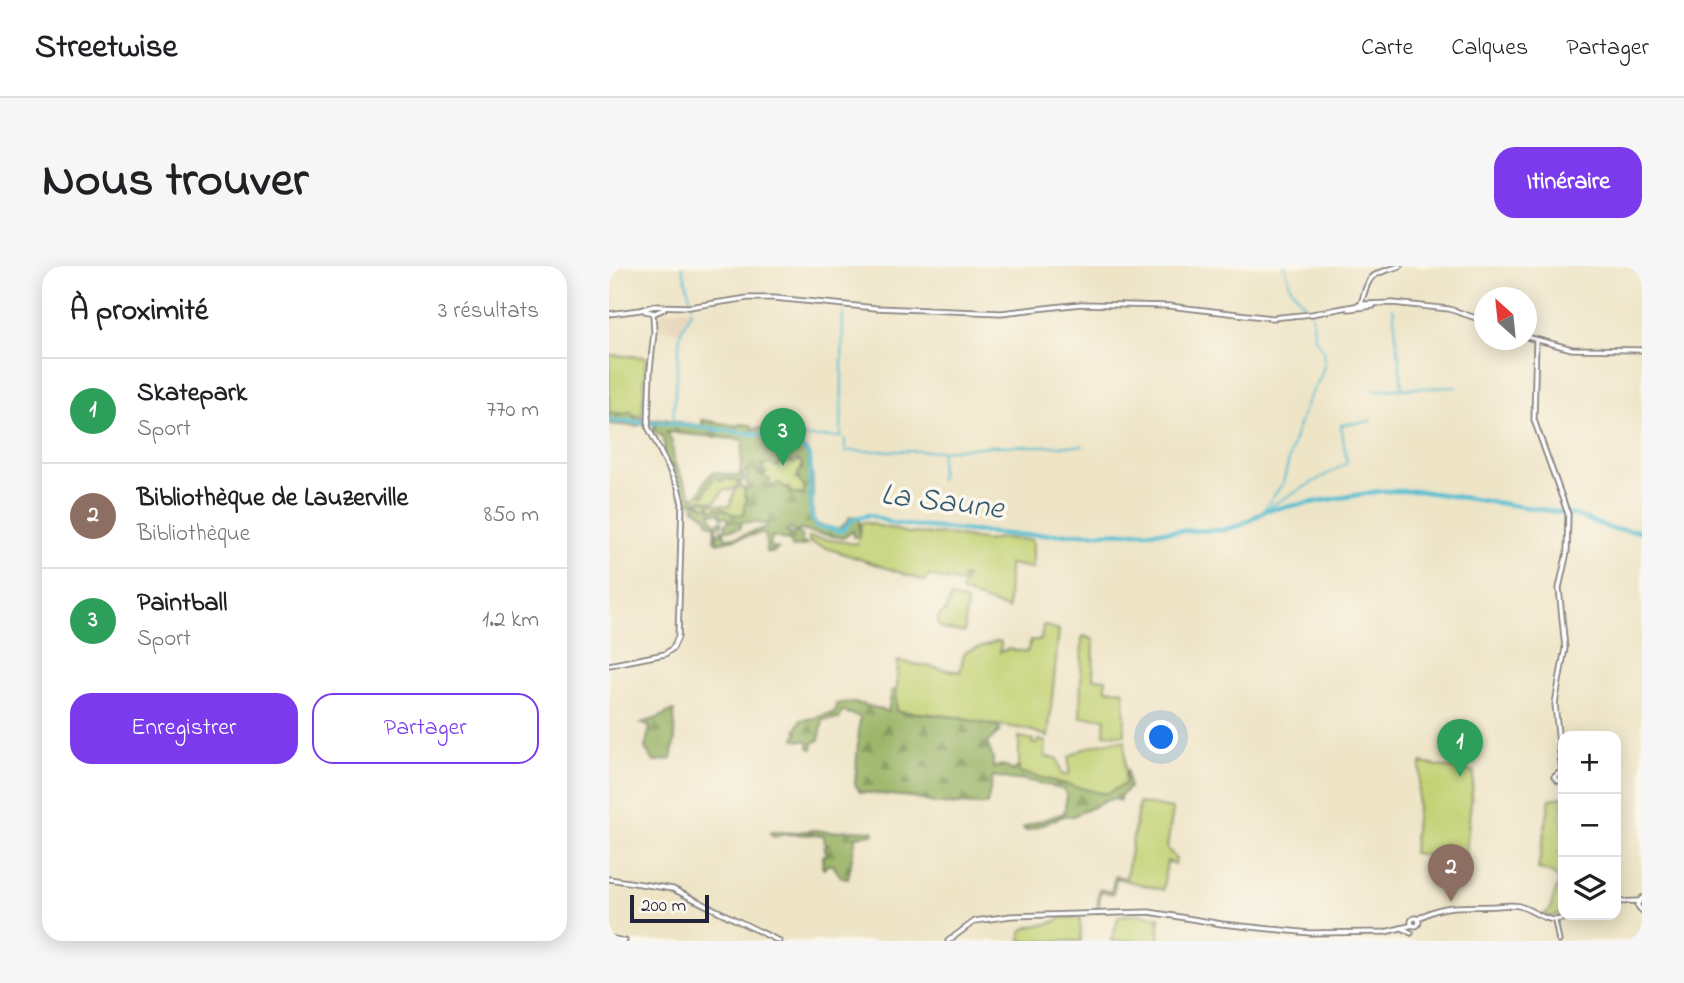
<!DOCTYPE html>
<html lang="fr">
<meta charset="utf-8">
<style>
:root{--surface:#fff;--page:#f6f6f6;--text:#202124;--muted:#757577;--line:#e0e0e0;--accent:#7c3aed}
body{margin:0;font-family:"Indie Flower",sans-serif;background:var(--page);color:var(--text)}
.controls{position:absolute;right:21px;bottom:21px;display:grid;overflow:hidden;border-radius:14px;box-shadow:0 4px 18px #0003}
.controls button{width:63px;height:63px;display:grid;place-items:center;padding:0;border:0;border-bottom:2px solid var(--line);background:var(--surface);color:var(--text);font:35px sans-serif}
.compass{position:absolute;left:865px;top:21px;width:63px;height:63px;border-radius:50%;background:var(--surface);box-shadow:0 4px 18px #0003;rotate:333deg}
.scale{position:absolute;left:21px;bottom:18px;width:79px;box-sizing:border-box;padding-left:7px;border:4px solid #22223b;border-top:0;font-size:19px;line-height:24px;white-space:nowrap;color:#22223b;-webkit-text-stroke:5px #fbf7ec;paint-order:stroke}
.you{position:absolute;left:553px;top:472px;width:24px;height:24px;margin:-18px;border:5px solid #fff;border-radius:50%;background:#1a73e8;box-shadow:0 0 0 10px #1a73e833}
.badge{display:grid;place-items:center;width:46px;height:46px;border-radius:50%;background:var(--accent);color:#fff;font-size:23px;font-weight:700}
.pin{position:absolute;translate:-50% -58px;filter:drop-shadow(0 2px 4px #0008)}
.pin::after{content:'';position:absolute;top:37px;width:24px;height:21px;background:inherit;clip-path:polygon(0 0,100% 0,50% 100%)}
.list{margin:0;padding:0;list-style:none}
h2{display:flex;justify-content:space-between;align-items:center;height:91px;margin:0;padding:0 28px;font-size:30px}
h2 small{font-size:23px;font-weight:400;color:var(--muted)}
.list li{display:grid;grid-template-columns:46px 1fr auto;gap:21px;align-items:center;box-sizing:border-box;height:105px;padding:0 28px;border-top:2px solid var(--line)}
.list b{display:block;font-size:26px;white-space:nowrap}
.list p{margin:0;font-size:23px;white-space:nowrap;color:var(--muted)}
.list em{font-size:23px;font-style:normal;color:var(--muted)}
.actions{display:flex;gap:14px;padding:21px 28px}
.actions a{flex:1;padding:16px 0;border:2px solid var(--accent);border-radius:21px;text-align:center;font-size:24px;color:var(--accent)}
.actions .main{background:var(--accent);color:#fff}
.icon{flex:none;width:38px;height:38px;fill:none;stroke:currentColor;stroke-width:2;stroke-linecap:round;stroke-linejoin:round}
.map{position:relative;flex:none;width:1033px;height:675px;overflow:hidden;border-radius:21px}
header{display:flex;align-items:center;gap:42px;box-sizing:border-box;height:98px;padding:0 35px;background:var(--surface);border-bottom:2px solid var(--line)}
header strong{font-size:33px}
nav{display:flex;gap:38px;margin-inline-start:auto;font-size:24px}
.intro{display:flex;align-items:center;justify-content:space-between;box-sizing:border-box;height:168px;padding:0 42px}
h1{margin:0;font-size:49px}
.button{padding:18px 32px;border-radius:21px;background:var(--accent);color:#fff;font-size:24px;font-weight:700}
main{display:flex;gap:42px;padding:0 42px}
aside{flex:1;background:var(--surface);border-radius:21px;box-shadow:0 4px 18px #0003}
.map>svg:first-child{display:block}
</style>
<header>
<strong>Streetwise</strong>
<nav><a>Carte</a><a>Calques</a><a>Partager</a></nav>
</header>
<div class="intro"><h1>Nous trouver</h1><a class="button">Itinéraire</a></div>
<main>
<aside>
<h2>À proximité<small>3 résultats</small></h2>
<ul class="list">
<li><span class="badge" style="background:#2e9e5b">1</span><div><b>Skatepark</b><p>Sport</p></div><em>770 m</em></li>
<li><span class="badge" style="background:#8d6e63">2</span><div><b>Bibliothèque de Lauzerville</b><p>Bibliothèque</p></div><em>850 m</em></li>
<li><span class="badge" style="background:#2e9e5b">3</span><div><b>Paintball</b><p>Sport</p></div><em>1.2 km</em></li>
</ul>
<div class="actions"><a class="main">Enregistrer</a><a>Partager</a></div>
</aside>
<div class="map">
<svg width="1033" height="675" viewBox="0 0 1033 675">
<defs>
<pattern id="forest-firs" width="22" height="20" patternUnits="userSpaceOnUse" patternTransform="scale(1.75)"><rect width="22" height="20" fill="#9ab466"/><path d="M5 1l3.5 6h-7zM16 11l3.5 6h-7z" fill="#7d9255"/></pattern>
<pattern id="park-tufts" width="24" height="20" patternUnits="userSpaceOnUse" patternTransform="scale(1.75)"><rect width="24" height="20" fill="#c3d274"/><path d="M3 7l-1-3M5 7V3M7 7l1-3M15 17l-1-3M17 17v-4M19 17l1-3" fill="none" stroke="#a7b465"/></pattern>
</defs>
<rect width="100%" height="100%" fill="#fbf7ec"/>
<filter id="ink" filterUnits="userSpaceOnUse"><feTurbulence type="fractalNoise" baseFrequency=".0143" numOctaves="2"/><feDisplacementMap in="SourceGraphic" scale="14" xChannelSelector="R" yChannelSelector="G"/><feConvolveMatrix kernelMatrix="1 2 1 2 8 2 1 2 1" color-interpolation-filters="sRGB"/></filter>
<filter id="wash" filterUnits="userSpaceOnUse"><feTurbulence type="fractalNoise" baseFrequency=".00686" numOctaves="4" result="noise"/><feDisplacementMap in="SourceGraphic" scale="28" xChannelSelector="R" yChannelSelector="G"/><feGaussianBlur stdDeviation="1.57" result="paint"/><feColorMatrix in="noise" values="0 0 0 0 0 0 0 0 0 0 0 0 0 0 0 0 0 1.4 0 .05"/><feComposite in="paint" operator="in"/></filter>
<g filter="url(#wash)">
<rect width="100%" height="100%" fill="#eee4c6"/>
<polygon fill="#e7d4b7" points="83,43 71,66 49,62 49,48 54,45"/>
<g fill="#c3d274" stroke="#727a58" stroke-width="2">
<polygon points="0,89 37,91 33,150 0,146"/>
<polygon points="189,194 193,198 191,211 196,224 195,229 168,224 167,226 161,220 157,222 154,219 157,216 156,212 148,207 152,199"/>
<polygon points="106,211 126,214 130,218 122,224 115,224 106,236 92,233 86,236 84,230 88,231 91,226 93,229"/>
<polygon points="130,220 134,221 138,232 136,250 102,244 88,236 93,234 108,239 121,240 126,224"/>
<polygon points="254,256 299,267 344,269 378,275 391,272 424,274 424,302 400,298 399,343 360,329 360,327 354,327 352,325 357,311 354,310 352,317 320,310 316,315 200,276 200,271 248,278 252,265 251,258"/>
<polygon points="342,331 352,333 358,337 355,366 334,363 329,359 329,351 337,344"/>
<path d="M434,359L450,364L439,471C423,463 404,461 386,459C373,458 360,454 348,451C328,448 307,447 287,445L289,395L351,406L355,388L359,385L389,375L392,376L391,386L400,383L418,386L422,374H432Z"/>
<polygon points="475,370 485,374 484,412 497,413 497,423 515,425 516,469 495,468 496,452 471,451 473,372"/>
<path d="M410,471L424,474V478H428L430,474L437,476L436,491L448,492L453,509H460V491C474,481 497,474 516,475V518L499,527H491L410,506Z"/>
<polygon points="812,497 865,506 856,596 834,594 823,596 821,590 804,587"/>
<polygon points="530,537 564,543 558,582 567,593 566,598 558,595 554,624 507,612 504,628 491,625 490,646 488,645 490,623 502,626 506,610 517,612"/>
<polygon points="530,648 550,651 550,675 502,675 510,650"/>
<path d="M451,652H471L472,675H412V666C422,655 441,663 451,652Z"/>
</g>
<g fill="url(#forest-firs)" stroke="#5e6b50" stroke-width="2" fill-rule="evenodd">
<polygon points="0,146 16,148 18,146 22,146 26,152 34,153 37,157 28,160 0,158"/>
<path d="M54,153L93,160V154L129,160L131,158L142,159L143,162C154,163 167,160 176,162L177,166L176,168L169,165L166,168L183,171L184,168L193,170L186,173C210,191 202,223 204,250L207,258L228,263L236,258L241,251L246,250L250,253V271H244V265L234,272L191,264L186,266L181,263L177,265L182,268L190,267L193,270L192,275L198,279L182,281V276L163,270L161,280L169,283L163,287L157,286V270L153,267L108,277L105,274L106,261L108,263L107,271L110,267L113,268L112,263L115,264L116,272L129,271L158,261V258L132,256L131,263L117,264L116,258L120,255L117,251H113L110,247H101L106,258L113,254V259L108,261L98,256L99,252L84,241L88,236L98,241L100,238L102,244L108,242L112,244L113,242L124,248L136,249L135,240L138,233L135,229L137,222L143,221L137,217L138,205L133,208L135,212L132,217L116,212L113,215L106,211L99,220L96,229H93C90,222 98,211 104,206L128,210L131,208L134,174L58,166L63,176L65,196L86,236L76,238L61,201L51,183H56L54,171L43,164L46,163V159L40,158L41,154ZM189,194L193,197V203L189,207L190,211L187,212L195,220V229L181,227L180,222L173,220L171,217H168L165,221L161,219L157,222L155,218L161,216V214L148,207L150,203L154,208L157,207L152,199L160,197L166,201L170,200V195L180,197L182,195L185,198Z"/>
<path d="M287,424V445L345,451L388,460L392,464L378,477L384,492V502L393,499L405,505L410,499V506L491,527H499L516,518V509L518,505L520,522L511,530V535L504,533L499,534L464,550H455L417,565L414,562L419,559L455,547L458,530L455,523L412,513L405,514L384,510L378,539L329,538L302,531L251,526L246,518L251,451L233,445L230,453L214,454L210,474L204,477L203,483L200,482L199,475L186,474L185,472L189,467L187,464L192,454C205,453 214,449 224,447L227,444V438C242,433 266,441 279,446L283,425Z"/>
<polygon points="62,445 65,445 66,474 62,493 45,496 36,482 41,461 32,457 49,452"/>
<polygon points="205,564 224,566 237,564 264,565 265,568 247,570 239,613 232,611 224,599 218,599 215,603 213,601 214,590 218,588 215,581 219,579 215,576 215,569 176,568 165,571 161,567 164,565 181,567"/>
</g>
<path fill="url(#park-tufts)" stroke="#727a58" stroke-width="2" d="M954,531V644L950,648L941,651L935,648L942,643C943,622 964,610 929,603L941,533Z"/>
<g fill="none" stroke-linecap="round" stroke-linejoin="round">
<g stroke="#54bed1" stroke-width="2">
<polyline points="73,0 83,39"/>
<polyline points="676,0 682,22 702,46"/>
<polyline points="784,42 793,121"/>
<polyline points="763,124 847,121"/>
<polyline points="64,153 71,68 83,43"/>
<polyline points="64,157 64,156"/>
<polyline points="186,171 231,171"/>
<polyline points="232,171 234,43"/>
<polyline points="236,172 236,185 332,185 381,180 474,180"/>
<polyline points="182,174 184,172"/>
<polyline points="331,214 332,187"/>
<polyline points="660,241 738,197 732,159 762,155"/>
<polyline points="658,244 658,243"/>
<polyline points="651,249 674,217 685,173 699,134 711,112 716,97 714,84 706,72 703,50"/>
</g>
<polyline stroke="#54bed1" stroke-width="4.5" points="0,155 59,157 181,173 197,185 201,192 202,249 207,260 233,265 244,253 260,249 285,258 408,269 614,264 632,259 658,244 772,225 810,225 942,245 966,249 1003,263 1033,265"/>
</g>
</g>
<g filter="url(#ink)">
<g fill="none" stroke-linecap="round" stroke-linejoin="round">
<g stroke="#888380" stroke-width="7">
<g id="minor">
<path d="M752,38C761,7 760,10 791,0"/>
<polyline points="740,43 764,40"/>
<polyline points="36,45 46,47 55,43"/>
<polyline points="0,48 31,44 45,40 80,41 139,32 165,32 267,42 392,47 472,38 560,40 663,52 703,48 756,38 784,37 840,43 876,55"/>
<polyline points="918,71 963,83 1033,84"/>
<polyline points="927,74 925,154 959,248 958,286 950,322 956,382 946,438 953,508"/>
<polyline points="0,399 56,388 64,382 69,371 73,237 69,221 39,161 41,104 45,66 44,47"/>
<polyline points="954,510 950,507 945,511 949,515 954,512"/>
<polyline points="0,613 64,623 170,675"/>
<polyline points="1033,632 1028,639 1033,645"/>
<polyline points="1007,636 1029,635"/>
<circle cx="806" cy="656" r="4"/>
<path d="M809,653C834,636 859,642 888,640C895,640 903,638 910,640C928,645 941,662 960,649"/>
<polyline points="946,655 950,675"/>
<polyline points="795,663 802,667"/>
<polyline points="0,672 16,675"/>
<polyline points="339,675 366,655 402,650 540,646 613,658 701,667 776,666 804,659"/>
</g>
</g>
<use href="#minor" stroke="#fff" stroke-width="3.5"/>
</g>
</g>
<g text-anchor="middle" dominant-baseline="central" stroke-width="7" stroke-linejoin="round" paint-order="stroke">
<g font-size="32" font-style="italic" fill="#345970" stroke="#fbf7ec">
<text transform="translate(333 237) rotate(7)">La Saune</text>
</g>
</g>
</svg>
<div class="controls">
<button>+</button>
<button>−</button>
<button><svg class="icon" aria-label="layers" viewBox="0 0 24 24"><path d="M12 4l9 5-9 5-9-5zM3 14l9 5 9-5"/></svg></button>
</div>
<svg class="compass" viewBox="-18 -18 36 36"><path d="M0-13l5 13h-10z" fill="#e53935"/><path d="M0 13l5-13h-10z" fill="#757577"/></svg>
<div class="scale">200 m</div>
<div class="you"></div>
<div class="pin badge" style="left:851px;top:511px;background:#2e9e5b">1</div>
<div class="pin badge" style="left:842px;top:636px;background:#8d6e63">2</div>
<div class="pin badge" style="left:174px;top:200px;background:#2e9e5b">3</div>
</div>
</main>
